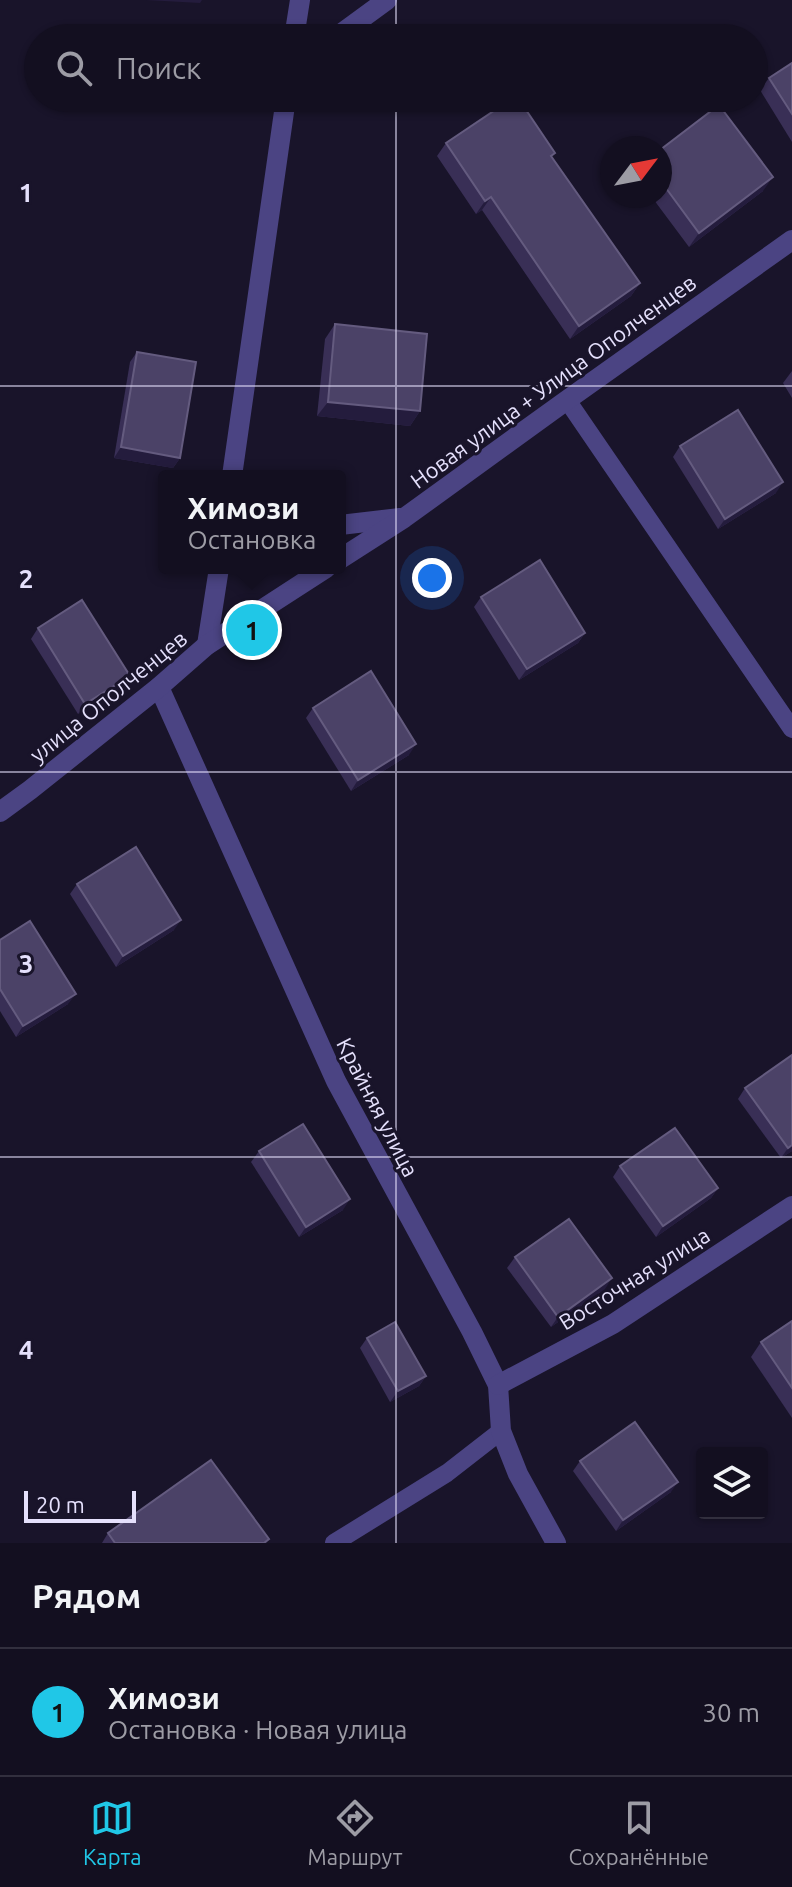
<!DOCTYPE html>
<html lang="ru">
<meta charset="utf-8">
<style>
:root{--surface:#130f20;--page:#1c1829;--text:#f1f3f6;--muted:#9d9ca5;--line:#322f3e;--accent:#20c7e7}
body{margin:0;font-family:Ubuntu,sans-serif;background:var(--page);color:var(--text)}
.controls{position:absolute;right:24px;bottom:24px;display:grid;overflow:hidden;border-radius:8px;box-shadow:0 2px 6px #0004}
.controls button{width:72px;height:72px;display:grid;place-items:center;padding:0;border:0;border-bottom:2px solid var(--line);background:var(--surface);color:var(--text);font:40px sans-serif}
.compass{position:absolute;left:600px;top:136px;width:72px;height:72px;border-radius:50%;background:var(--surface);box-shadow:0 2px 6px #0004;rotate:58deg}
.scale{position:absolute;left:24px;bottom:20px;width:112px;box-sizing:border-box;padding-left:8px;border:4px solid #e5e0fc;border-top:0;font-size:22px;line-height:28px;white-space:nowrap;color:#e5e0fc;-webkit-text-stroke:6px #19142a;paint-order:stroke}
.you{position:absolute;left:432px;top:578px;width:28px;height:28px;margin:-20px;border:6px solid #fff;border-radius:50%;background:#1a73e8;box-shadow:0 0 0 12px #1a73e833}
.badge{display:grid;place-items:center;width:52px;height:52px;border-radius:50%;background:var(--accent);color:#111;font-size:26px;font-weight:700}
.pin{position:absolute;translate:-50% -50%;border:4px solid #fff;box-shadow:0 2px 8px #0006}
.popup{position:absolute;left:158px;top:470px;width:188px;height:104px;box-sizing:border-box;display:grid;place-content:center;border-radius:8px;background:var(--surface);filter:drop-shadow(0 2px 6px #0005);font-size:26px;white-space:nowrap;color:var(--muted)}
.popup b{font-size:30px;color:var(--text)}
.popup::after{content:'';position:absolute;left:50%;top:100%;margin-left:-16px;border:16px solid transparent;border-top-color:var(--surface)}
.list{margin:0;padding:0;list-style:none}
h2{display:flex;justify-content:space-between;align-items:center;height:104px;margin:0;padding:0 32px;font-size:34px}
h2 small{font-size:26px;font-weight:400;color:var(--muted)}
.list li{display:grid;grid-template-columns:52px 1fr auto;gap:24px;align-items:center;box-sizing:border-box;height:128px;padding:0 32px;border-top:2px solid var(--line)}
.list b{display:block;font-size:30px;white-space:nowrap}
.list p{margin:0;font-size:26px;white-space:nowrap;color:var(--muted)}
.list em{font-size:26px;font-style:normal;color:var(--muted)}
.icon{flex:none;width:44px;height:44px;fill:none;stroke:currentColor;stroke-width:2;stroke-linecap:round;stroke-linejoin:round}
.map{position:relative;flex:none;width:792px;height:1543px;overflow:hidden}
.search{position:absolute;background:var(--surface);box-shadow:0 2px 6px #0004;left:24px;right:24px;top:24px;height:88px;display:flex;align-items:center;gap:20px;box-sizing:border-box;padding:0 28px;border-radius:44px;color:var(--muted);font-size:30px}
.sheet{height:232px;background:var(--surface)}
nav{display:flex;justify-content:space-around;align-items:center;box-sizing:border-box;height:112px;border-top:2px solid var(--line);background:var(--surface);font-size:22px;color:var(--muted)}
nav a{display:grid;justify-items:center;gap:4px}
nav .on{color:var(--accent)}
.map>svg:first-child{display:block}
</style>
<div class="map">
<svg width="792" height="1543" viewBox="0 0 792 1543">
<rect width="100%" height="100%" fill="#19142a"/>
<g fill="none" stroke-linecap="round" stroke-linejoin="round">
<g stroke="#4b4483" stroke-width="18">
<polyline points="567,400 792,729"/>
<polyline points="334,1543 447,1473 501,1431"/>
</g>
<g stroke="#4b4483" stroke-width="20">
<polyline points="294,38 300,0"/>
<polyline points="335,38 387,0"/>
<polyline points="232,476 286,98"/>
<polyline points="340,525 400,518"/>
<polyline points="340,559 404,518 567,400 792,240"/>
<polyline points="207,645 219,568"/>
<polyline points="159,687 336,1081 472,1332 498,1385 501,1431 518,1474 556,1543"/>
<polyline points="0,812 30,790 159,687 207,645 326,568"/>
<polyline points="498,1385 613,1324 792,1206"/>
</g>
</g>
<g fill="#392f56">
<polygon points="792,63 792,142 760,90 769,78"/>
<polygon points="446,143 552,157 640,283 631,296 570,339 482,210 476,214 437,156"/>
<polygon points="660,150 763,191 689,247 651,196 660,196"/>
<polygon points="335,324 420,411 410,426 317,416 325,339"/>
<polygon points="137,352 180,458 173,468 114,458 130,362"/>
<polygon points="792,371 792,398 783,383"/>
<polygon points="680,446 776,493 718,529 673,457"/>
<polygon points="481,597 585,633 578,643 519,680 474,607"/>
<polygon points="38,628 130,676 122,687 78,714 31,639"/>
<polygon points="313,708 409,755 351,791 306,718"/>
<polygon points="77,884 174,930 116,967 70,894"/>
<polygon points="0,940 68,1004 16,1037 0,1011"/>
<polygon points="745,1088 792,1151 781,1158 738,1099"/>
<polygon points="259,1151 343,1210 299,1237 251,1162"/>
<polygon points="620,1166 718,1188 711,1198 656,1237 613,1177"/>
<polygon points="515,1257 605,1289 551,1327 507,1268"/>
<polygon points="792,1321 792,1418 751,1357 761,1342"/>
<polygon points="367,1338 426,1376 419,1386 390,1402 360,1348"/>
<polygon points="580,1461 671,1492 616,1531 573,1471"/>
<polygon points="108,1533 269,1539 266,1543 102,1543"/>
</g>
<g fill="#241c3d">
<polygon points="146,0 202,0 200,3"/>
<polygon points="773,177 763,191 689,247 699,233"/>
<polygon points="491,197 482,210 476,214 485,201"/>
<polygon points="640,283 631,296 570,339 579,326"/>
<polygon points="328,402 420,411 410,426 317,416"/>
<polygon points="121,447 180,458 173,468 114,458"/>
<polygon points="783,482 776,493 718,529 725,519"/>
<polygon points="585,633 578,643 519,680 527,669"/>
<polygon points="130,676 122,687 78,714 85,704"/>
<polygon points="416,744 409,755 351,791 358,780"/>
<polygon points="181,920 174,930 116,967 123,956"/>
<polygon points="76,994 68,1004 16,1037 23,1026"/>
<polygon points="792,1145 792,1151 781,1158 788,1148"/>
<polygon points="718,1188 711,1198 656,1237 663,1226"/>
<polygon points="350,1199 343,1210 299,1237 306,1227"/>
<polygon points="612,1278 605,1289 551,1327 558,1317"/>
<polygon points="426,1376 419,1386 390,1402 398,1391"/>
<polygon points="678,1482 671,1492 616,1531 623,1520"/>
</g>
<g fill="#4b4267" stroke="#645b7f" stroke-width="2">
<polygon points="792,63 792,114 769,78"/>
<polygon points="513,98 518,98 555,153 551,156 640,283 579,326 491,197 485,201 446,143"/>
<polygon points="719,105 773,177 699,233 660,180 660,150"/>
<polygon points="335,324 427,334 420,411 328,402"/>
<polygon points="137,352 196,362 180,458 121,447"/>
<polygon points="738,410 783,482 725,519 680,446"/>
<polygon points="540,560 585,633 527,669 481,597"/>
<polygon points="82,600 130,676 85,704 38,628"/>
<polygon points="371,671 416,744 358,780 313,708"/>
<polygon points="136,847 181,920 123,956 77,884"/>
<polygon points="30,921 76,994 23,1026 0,989 0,940"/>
<polygon points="792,1055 792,1145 788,1148 745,1088"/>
<polygon points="303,1124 350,1199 306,1227 259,1151"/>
<polygon points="675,1128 718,1188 663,1226 620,1166"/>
<polygon points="569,1219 612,1278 558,1317 515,1257"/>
<polygon points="792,1321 792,1388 761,1342"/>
<polygon points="395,1322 426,1376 398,1391 367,1338"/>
<polygon points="635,1422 678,1482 623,1520 580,1461"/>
<polygon points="211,1460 269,1539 264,1543 115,1543 108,1533"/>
</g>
<path fill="none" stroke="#e5e0fc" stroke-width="2" stroke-opacity="0.55" d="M396,0V38M396,98V1543M0,386H792M0,772H792M0,1157H792"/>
<g text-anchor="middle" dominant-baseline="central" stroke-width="6" stroke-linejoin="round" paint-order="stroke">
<g font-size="22" fill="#e5e0fc" stroke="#19142a">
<text transform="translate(553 381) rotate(-36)">Новая улица + Улица Ополченцев</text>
<text transform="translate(108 696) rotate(-39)">улица Ополченцев</text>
<text transform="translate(378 1107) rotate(63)">Крайняя улица</text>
<text transform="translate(634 1278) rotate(-32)">Восточная улица</text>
</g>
</g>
<g font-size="26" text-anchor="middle" font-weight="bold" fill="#e5e0fc" stroke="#19142a" stroke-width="6" stroke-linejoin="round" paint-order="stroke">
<text x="26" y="202">1</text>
<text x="26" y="588">2</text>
<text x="26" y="973">3</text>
<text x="26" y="1359">4</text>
</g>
</svg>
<div class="controls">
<button><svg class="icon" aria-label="layers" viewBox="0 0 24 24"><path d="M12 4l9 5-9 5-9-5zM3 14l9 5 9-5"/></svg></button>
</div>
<svg class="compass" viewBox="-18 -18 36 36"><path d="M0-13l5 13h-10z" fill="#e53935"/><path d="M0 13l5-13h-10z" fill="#9d9ca5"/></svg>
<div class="scale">20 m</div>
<div class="you"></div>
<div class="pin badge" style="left:252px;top:630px">1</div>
<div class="popup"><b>Химози</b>Остановка</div>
<div class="search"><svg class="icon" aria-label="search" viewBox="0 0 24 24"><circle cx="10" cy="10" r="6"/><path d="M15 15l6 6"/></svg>Поиск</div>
</div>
<section class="sheet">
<h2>Рядом<small></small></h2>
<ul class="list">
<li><span class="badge">1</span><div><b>Химози</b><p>Остановка · Новая улица</p></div><em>30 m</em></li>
</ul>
</section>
<nav>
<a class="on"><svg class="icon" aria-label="map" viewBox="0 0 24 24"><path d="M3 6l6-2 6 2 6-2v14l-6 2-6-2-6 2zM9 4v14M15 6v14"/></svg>Карта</a>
<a><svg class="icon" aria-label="directions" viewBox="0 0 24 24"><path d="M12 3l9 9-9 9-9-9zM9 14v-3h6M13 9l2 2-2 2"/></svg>Маршрут</a>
<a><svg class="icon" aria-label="saved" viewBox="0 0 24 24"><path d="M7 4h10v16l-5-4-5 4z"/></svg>Сохранённые</a>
</nav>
